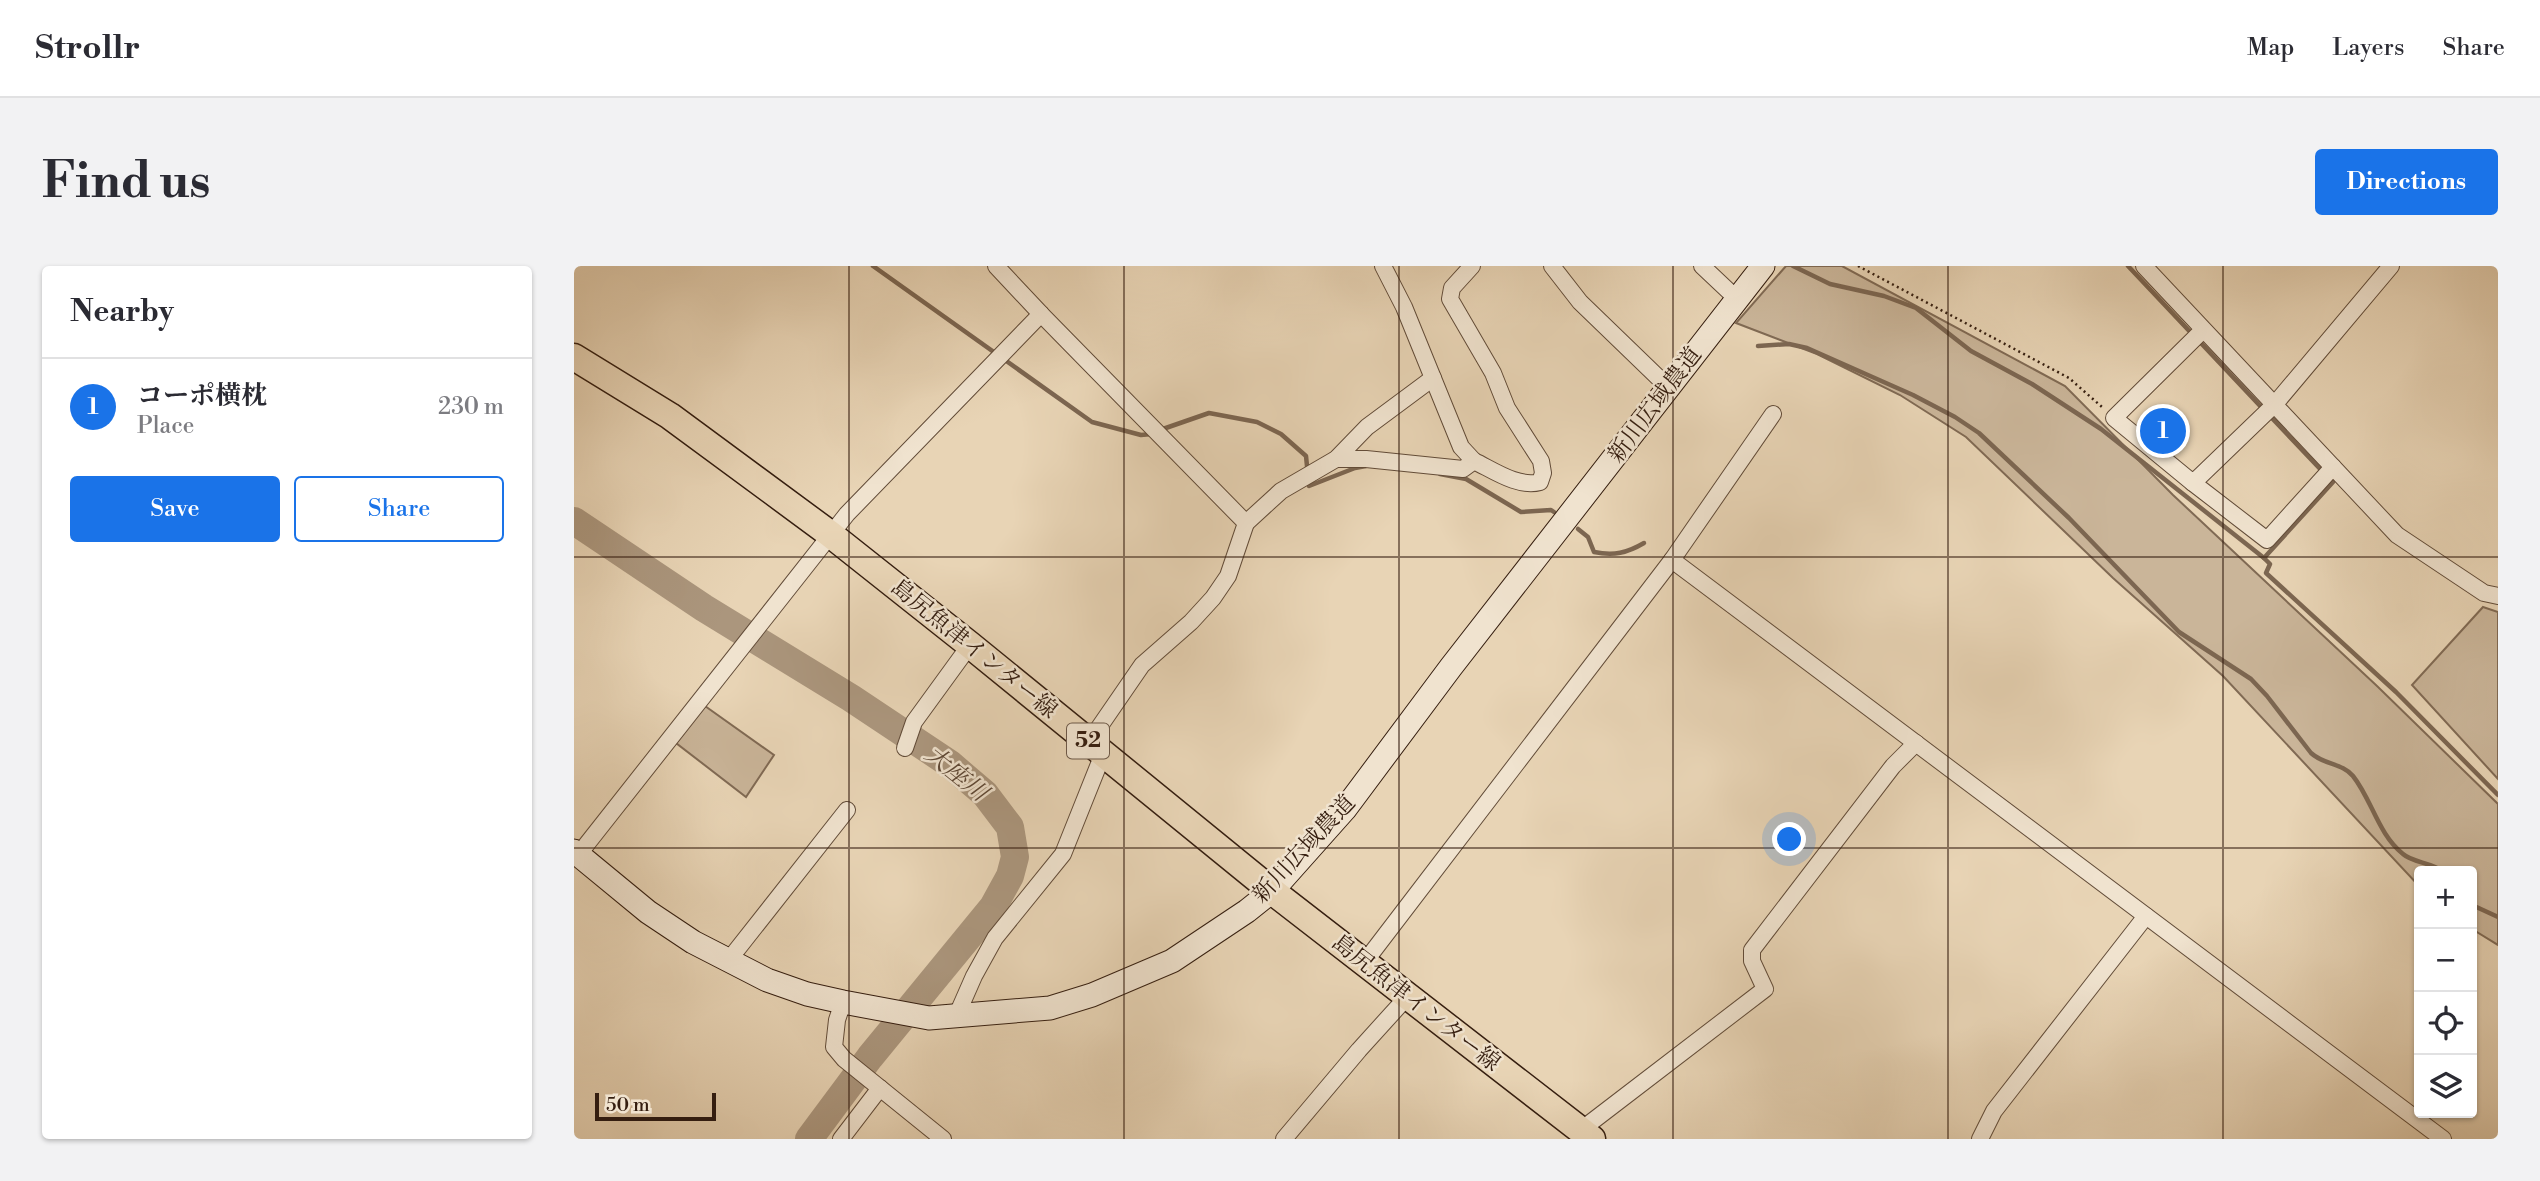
<!DOCTYPE html>
<meta charset="utf-8">
<style>
:root{--surface:#fff;--page:#f2f2f3;--text:#2b2b33;--muted:#7c7c81;--line:#e1e1e2;--accent:#1a73e8}
body{margin:0;font-family:"Libre Bodoni","Noto Serif JP",serif;background:var(--page);color:var(--text)}
.controls{position:absolute;right:21px;bottom:21px;display:grid;overflow:hidden;border-radius:7px;box-shadow:0 2px 5px #0004}
.controls button{width:63px;height:63px;display:grid;place-items:center;padding:0;border:0;border-bottom:2px solid var(--line);background:var(--surface);color:var(--text);font:35px sans-serif}
.scale{position:absolute;left:21px;bottom:18px;width:121px;box-sizing:border-box;padding-left:7px;border:4px solid #351e10;border-top:0;font-size:19px;line-height:24px;white-space:nowrap;color:#351e10;-webkit-text-stroke:5px #f0e3cf;paint-order:stroke}
.you{position:absolute;left:1216px;top:574px;width:24px;height:24px;margin:-18px;border:5px solid #fff;border-radius:50%;background:#1a73e8;box-shadow:0 0 0 10px #1a73e833}
.badge{display:grid;place-items:center;width:46px;height:46px;border-radius:50%;background:var(--accent);color:#fff;font-size:23px;font-weight:700}
.pin{position:absolute;translate:-50% -50%;border:4px solid #fff;box-shadow:0 2px 7px #0006}
.list{margin:0;padding:0;list-style:none}
h2{display:flex;justify-content:space-between;align-items:center;height:91px;margin:0;padding:0 28px;font-size:30px}
h2 small{font-size:23px;font-weight:400;color:var(--muted)}
.list li{display:grid;grid-template-columns:46px 1fr auto;gap:21px;align-items:center;box-sizing:border-box;height:98px;padding:0 28px;border-top:2px solid var(--line)}
.list b{display:block;font-size:26px;white-space:nowrap}
.list p{margin:0;font-size:23px;white-space:nowrap;color:var(--muted)}
.list em{font-size:23px;font-style:normal;color:var(--muted)}
.actions{display:flex;gap:14px;padding:21px 28px}
.actions a{flex:1;padding:16px 0;border:2px solid var(--accent);border-radius:7px;text-align:center;font-size:24px;color:var(--accent)}
.actions .main{background:var(--accent);color:#fff}
.icon{flex:none;width:38px;height:38px;fill:none;stroke:currentColor;stroke-width:2;stroke-linecap:round;stroke-linejoin:round}
.map{position:relative;flex:none;width:1924px;height:873px;overflow:hidden;border-radius:7px}
header{display:flex;align-items:center;gap:42px;box-sizing:border-box;height:98px;padding:0 35px;background:var(--surface);border-bottom:2px solid var(--line)}
header strong{font-size:33px}
nav{display:flex;gap:38px;margin-inline-start:auto;font-size:24px}
.intro{display:flex;align-items:center;justify-content:space-between;box-sizing:border-box;height:168px;padding:0 42px}
h1{margin:0;font-size:49px}
.button{padding:18px 32px;border-radius:7px;background:var(--accent);color:#fff;font-size:24px;font-weight:700}
main{display:flex;gap:42px;padding:0 42px}
aside{flex:1;background:var(--surface);border-radius:7px;box-shadow:0 2px 5px #0004}
.map>svg:first-child{display:block}
</style>
<header>
<strong>Strollr</strong>
<nav><a>Map</a><a>Layers</a><a>Share</a></nav>
</header>
<div class="intro"><h1>Find us</h1><a class="button">Directions</a></div>
<main>
<aside>
<h2>Nearby<small></small></h2>
<ul class="list">
<li><span class="badge">1</span><div><b>コーポ横枕</b><p>Place</p></div><em>230 m</em></li>
</ul>
<div class="actions"><a class="main">Save</a><a>Share</a></div>
</aside>
<div class="map">
<svg width="1924" height="873" viewBox="0 0 1924 873">
<rect width="100%" height="100%" fill="#e8d4b5"/>
<filter id="stains"><feTurbulence type="fractalNoise" baseFrequency=".00286" numOctaves="4"/><feColorMatrix values="0 0 0 0 .2 0 0 0 0 .09 0 0 0 0 .02 0 0 0 .5 -.17"/></filter>
<radialGradient id="worn" r=".72"><stop offset=".6" stop-color="#630" stop-opacity="0"/><stop offset="1" stop-color="#630" stop-opacity=".3"/></radialGradient>
<g fill="#cab599" stroke="#806a54" stroke-width="2">
<polygon points="1212,0 1268,0 1491,120 1599,229 1803,420 1924,538 1924,679 1898,663 1898,605 1845,605 1845,620 1649,410 1539,312 1392,171 1326,129 1243,88 1162,57"/>
<polygon points="1909,341 1924,346 1924,513 1838,419"/>
<polygon points="131,440 200,489 172,531 102,477"/>
</g>
<g fill="none" stroke-linecap="round" stroke-linejoin="round">
<g stroke="#7c6651" stroke-width="4.5">
<polyline points="299,0 518,156 567,169 578,168"/>
<polyline points="1219,0 1256,18 1310,30 1342,42 1397,85 1458,118 1527,163 1690,292 1696,298 1692,307 1822,426 1924,529"/>
<polyline points="1554,0 1619,69"/>
<polyline points="1625,75 1689,143"/>
<path d="M1184,80L1215,78L1233,82L1339,129L1381,151L1405,167L1495,252L1605,366L1677,413L1693,430L1737,487C1750,499 1768,497 1779,510C1798,534 1804,568 1829,588C1839,597 1857,596 1868,605"/>
<polyline points="1695,149 1749,206"/>
<polyline points="586,164 635,147 683,156 707,168 732,190 735,220 781,202 792,200"/>
<polyline points="866,208 892,213 947,246 977,244 980,246"/>
<path d="M1004,263L1014,271L1020,286C1040,290 1053,287 1070,277"/>
<polyline points="1690,292 1759,216 1755,212"/>
<polyline points="1898,639 1924,651"/>
</g>
<polyline stroke="#ab967d" stroke-width="28" points="0,255 130,342 277,432 376,498 411,528 436,561 441,591 436,610 419,641 296,791 235,873"/>
<g stroke="#624c39" stroke-width="18">
<g id="street">
<polyline points="422,0 467,48"/>
<path d="M898,0L878,22L876,33L919,107L933,142L967,195L969,207L966,216C944,222 919,204 900,195"/>
<polyline points="978,0 1006,36 1095,122"/>
<polyline points="1128,0 1163,33"/>
<polyline points="1570,0 1823,269 1910,327 1924,330"/>
<polyline points="1629,64 1540,152 1619,217 1701,138 1817,0"/>
<polyline points="762,193 792,193 889,203 900,195 887,181 830,41 809,0"/>
<polyline points="1619,217 1693,274 1759,201"/>
<polyline points="672,257 707,225 762,193 793,161 859,112"/>
<polyline points="1098,294 1199,148"/>
<polyline points="331,482 340,456 396,379"/>
<polyline points="5,588 273,248 467,48 672,257 654,310 639,332 617,356 568,399 515,476"/>
<polyline points="154,695 273,544"/>
<polyline points="790,697 1098,294 1869,873"/>
<polyline points="269,736 263,754 260,781 270,793 369,873"/>
<polyline points="382,751 400,710 421,672 489,588 529,488"/>
<polyline points="1007,864 1191,723 1178,695 1178,684 1319,500 1342,477"/>
<polyline points="267,873 306,822"/>
<polyline points="710,873 785,784 833,731"/>
<polyline points="1406,873 1420,845 1572,650"/>
</g>
</g>
<g stroke="#351e10" stroke-width="25">
<polyline id="secondary" points="0,585 74,646 119,676 193,714 233,728 269,736 355,752 476,742 518,729 598,695 673,645 698,625 771,543 877,401 1189,0"/>
</g>
<g stroke="#351e10" stroke-width="29">
<polyline id="primary" points="0,91 96,150 256,268 396,379 698,625 1018,873"/>
</g>
<polyline stroke="#351e10" stroke-width="2.5" stroke-dasharray="2 3.5" stroke-linecap="butt" points="1284,0 1495,112 1528,141"/>
<use href="#street" stroke="#f0e3cf" stroke-width="16"/>
<use href="#secondary" stroke="#f0e3cf" stroke-width="23"/>
<use href="#primary" stroke="#e8d4b5" stroke-width="26"/>
</g>
<path fill="none" stroke="#351e10" stroke-width="2" stroke-opacity="0.55" d="M275,0V873M550,0V873M825,0V873M1099,0V873M1374,0V873M1649,0V873M0,291H1924M0,582H1924"/>
<g text-anchor="middle" dominant-baseline="central" stroke-width="5" stroke-linejoin="round" paint-order="stroke">
<rect fill="#f0e3cf" stroke="#6d5949" stroke-width="2" x="493" y="457.5" width="42" height="35" rx="5"/>
<g font-size="21" font-weight="bold" fill="#351e10">
<text x="514" y="475">52</text>
</g>
<g font-size="23" fill="#351e10" stroke="#f0e3cf">
<text transform="translate(1081 139) rotate(-53)">新川広域農道</text>
<text transform="translate(400 383) rotate(39)">島尻魚津インター線</text>
<text transform="translate(730 583) rotate(-47)">新川広域農道</text>
<text transform="translate(842 737) rotate(38)">島尻魚津インター線</text>
</g>
<g font-size="24" font-style="italic" fill="#5e4836" stroke="#f0e3cf">
<text transform="translate(382 508) rotate(39)">大座川</text>
</g>
</g>
<rect width="100%" height="100%" filter="url(#stains)"/>
<rect width="100%" height="100%" fill="url(#worn)"/>
</svg>
<div class="controls">
<button>+</button>
<button>−</button>
<button><svg class="icon" aria-label="locate" viewBox="0 0 24 24"><circle cx="12" cy="12" r="6"/><path d="M12 2v4M12 18v4M2 12h4M18 12h4"/></svg></button>
<button><svg class="icon" aria-label="layers" viewBox="0 0 24 24"><path d="M12 4l9 5-9 5-9-5zM3 14l9 5 9-5"/></svg></button>
</div>
<div class="scale">50 m</div>
<div class="you"></div>
<div class="pin badge" style="left:1589px;top:165px">1</div>
</div>
</main>
